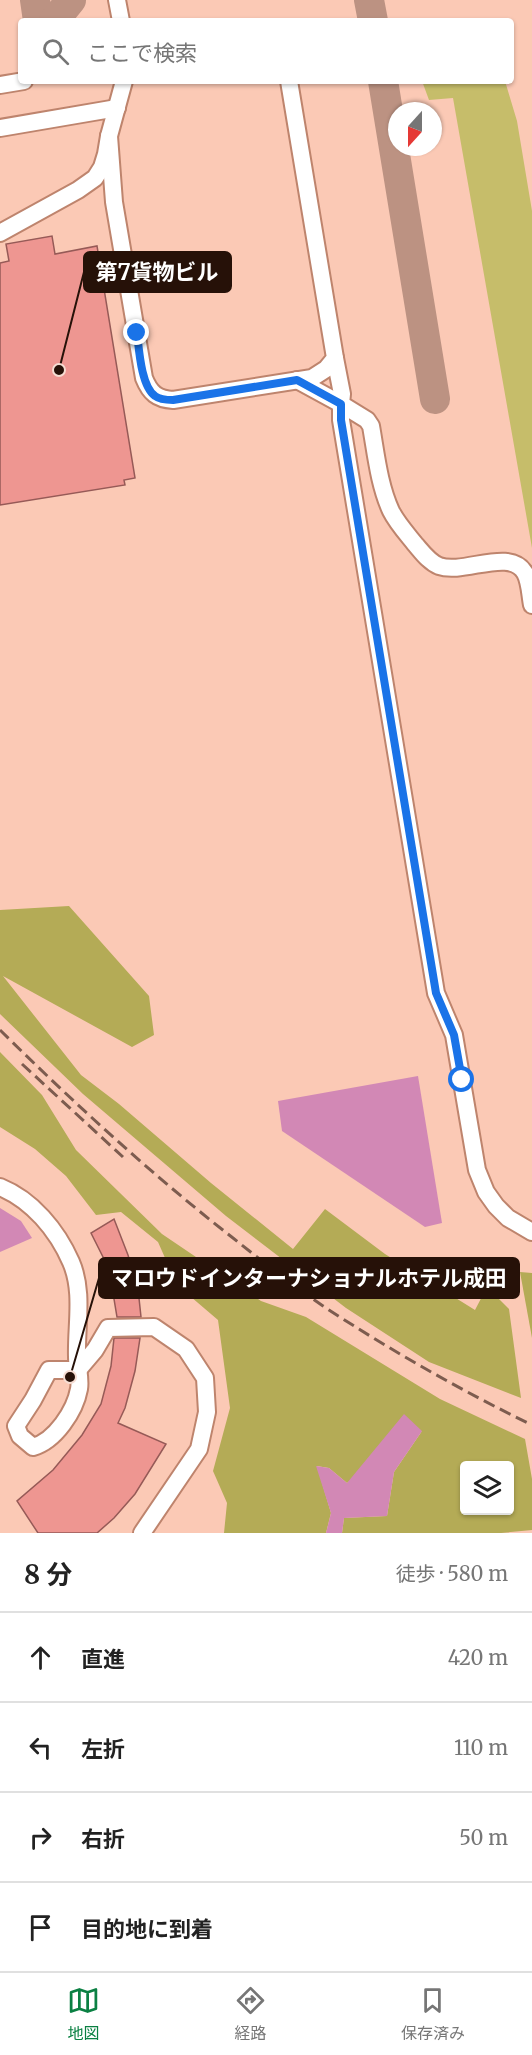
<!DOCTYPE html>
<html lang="ja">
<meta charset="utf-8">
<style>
:root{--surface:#fff;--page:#f6f6f6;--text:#222;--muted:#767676;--line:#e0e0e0;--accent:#0b8043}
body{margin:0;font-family:Merriweather,"Noto Sans JP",serif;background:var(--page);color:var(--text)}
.controls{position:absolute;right:18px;bottom:18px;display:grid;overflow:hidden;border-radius:6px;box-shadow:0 2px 4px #0004}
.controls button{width:54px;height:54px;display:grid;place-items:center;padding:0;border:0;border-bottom:2px solid var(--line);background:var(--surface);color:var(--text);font:30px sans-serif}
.compass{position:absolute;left:388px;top:102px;width:54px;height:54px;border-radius:50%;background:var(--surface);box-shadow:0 2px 4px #0004;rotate:201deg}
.stop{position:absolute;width:18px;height:18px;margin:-14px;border:4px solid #1a73e8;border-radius:50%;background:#fff}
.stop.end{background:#1a73e8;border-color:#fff;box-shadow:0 2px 6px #0008}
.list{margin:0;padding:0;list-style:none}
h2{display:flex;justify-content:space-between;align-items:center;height:78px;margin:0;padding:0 24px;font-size:26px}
h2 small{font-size:20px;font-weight:400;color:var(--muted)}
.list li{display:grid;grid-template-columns:39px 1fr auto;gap:18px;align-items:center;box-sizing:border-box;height:90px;padding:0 24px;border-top:2px solid var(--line)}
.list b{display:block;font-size:22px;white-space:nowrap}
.list em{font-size:20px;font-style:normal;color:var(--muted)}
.icon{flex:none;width:33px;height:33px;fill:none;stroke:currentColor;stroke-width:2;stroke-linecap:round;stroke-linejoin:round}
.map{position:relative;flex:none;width:532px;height:1533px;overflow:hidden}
.search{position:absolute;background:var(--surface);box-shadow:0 2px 4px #0004;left:18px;right:18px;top:18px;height:66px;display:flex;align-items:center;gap:15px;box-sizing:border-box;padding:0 21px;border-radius:6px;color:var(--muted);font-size:22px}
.sheet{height:438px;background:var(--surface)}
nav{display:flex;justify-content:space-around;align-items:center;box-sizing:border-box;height:84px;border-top:2px solid var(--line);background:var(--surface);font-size:16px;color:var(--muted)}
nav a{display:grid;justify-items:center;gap:3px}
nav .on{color:var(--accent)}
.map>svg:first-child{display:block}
</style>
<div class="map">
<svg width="532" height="1533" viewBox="0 0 532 1533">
<rect width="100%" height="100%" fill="#fbc9b5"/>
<polygon fill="#c6bd6a" points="422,81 505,81 517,121 532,211 532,548 453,98 429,100"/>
<g fill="#b4ab56" fill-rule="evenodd">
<polygon points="69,906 149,996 154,1035 132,1047 3,976 81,1075 119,1104 211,1183 293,1249 325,1209 385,1254 475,1310 487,1287 509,1309 521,1398 429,1362 346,1308 226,1216 83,1094 0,1014 0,910"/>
<path d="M0,1052L42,1095L76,1150L162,1234L261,1301L306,1317L440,1399L525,1439L532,1479V1530L501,1533H342L344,1518L387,1516L394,1472L422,1431L347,1483L329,1468L317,1466L331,1513L326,1533H224L227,1503L213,1471L230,1408L218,1320L177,1285L158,1242L121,1212L96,1215L66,1176L35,1149L0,1127ZM464,1466H510V1510H464Z"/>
<polygon points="520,1272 532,1273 532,1338"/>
</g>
<g fill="#d288b5">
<polygon points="418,1076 442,1223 425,1227 282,1131 278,1101"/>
<polygon points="0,1208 21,1221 32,1238 0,1252"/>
<polygon points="404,1414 422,1431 394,1472 387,1516 344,1518 342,1533 326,1533 331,1513 316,1466 329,1468 347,1483"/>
</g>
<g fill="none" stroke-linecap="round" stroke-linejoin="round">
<g stroke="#bc9282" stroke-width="30">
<polyline points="35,0 38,21"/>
<polyline points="369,0 373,21"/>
<polyline points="54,21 71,0"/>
<polyline points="383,81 435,399"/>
</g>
</g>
<g fill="#ee9691" stroke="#965a57" stroke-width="1.5">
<polygon points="52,236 55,254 97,246 135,478 124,480 125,485 0,505 0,263 9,261 6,244"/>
<polygon points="114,1219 128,1255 138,1289 141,1317 117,1317 109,1269 91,1233"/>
<polygon points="114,1338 140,1338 135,1371 125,1408 118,1423 166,1444 135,1494 114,1518 97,1533 38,1533 17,1501 53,1470 82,1435 101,1404 111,1366"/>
</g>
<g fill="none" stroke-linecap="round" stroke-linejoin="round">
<g stroke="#be846d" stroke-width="20">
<g id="minor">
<polyline points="117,0 121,21"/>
<polyline points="0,85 24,81"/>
<polyline points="0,128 117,108"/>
<path d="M109,136L114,202L144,378C150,393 157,399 173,400L312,378L326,369L335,358L289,81"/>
<polyline points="0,233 78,190 95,178 102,167 106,154 109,136 124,81"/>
<path d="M335,358L342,394L341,404L367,420L371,426C376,454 379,485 391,511C397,523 407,534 415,544C422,552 429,562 439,566C464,575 510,547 525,573C530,582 530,595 532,605"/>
<polyline points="297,380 341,404 341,420 436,993 454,1035 477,1170 486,1192 496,1206 508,1218 532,1232"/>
<path d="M0,1187C32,1200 57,1230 71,1262C84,1292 76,1325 77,1357C77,1367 81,1379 79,1389C75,1411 55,1441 33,1447L20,1436L16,1426L33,1400L49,1370H78"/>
<polyline points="78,1370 95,1350 108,1328 154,1327 186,1349 205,1378 207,1412 199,1449 142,1533"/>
</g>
</g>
<use href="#minor" stroke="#fff" stroke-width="16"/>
<g stroke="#7d5c4f" stroke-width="3" stroke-dasharray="12 6" stroke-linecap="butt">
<path d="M0,1030C74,1103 151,1174 233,1238C262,1261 292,1285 323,1306C390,1350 460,1390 532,1425"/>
<polyline points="22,1064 123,1157"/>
</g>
</g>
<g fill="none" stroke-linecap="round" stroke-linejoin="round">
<path stroke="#1a73e8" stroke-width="8" d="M137,333C139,349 141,386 155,396C160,400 167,400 173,400L297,380L341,404V420L436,993L454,1035L462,1080"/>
</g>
<path fill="none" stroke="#261108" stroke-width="2" d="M59 370L84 272M70 1377L99 1278"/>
<g fill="#261108" stroke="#f6ddd3" stroke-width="2">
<circle cx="59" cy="370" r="6"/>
<circle cx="70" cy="1377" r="6"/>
</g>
<g fill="#261108" stroke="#261108" stroke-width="2">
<rect x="84" y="252" width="147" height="40" rx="6"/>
<rect x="99" y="1258" width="420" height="40" rx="6"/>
</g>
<g font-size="22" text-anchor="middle" font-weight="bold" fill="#fff">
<text x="157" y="280">第7貨物ビル</text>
<text x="309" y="1286">マロウドインターナショナルホテル成田</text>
</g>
</svg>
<div class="controls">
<button><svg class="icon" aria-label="layers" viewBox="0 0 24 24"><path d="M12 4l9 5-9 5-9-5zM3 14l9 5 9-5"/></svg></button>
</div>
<svg class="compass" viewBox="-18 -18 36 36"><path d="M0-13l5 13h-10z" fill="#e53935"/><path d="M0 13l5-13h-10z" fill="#767676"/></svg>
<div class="stop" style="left:462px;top:1080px"></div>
<div class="stop end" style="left:137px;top:333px"></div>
<div class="search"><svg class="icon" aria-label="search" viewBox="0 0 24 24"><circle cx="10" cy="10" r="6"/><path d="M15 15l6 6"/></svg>ここで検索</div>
</div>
<section class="sheet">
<h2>8 分<small>徒歩 · 580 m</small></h2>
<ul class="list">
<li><svg class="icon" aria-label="ahead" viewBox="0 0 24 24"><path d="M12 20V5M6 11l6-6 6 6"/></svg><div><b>直進</b></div><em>420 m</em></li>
<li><svg class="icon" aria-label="left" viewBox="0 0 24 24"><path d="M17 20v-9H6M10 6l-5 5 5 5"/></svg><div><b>左折</b></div><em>110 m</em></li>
<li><svg class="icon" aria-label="right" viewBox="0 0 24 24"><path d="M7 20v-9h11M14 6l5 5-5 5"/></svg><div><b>右折</b></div><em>50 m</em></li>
<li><svg class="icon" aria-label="arrive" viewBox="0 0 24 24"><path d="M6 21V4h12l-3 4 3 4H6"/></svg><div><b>目的地に到着</b></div></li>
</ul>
</section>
<nav>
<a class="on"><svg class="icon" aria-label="map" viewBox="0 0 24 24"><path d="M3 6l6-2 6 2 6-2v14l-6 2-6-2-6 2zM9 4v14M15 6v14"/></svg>地図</a>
<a><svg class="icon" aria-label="directions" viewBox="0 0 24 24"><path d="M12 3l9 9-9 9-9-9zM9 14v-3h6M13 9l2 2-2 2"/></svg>経路</a>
<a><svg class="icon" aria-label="saved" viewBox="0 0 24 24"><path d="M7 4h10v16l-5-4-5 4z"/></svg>保存済み</a>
</nav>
